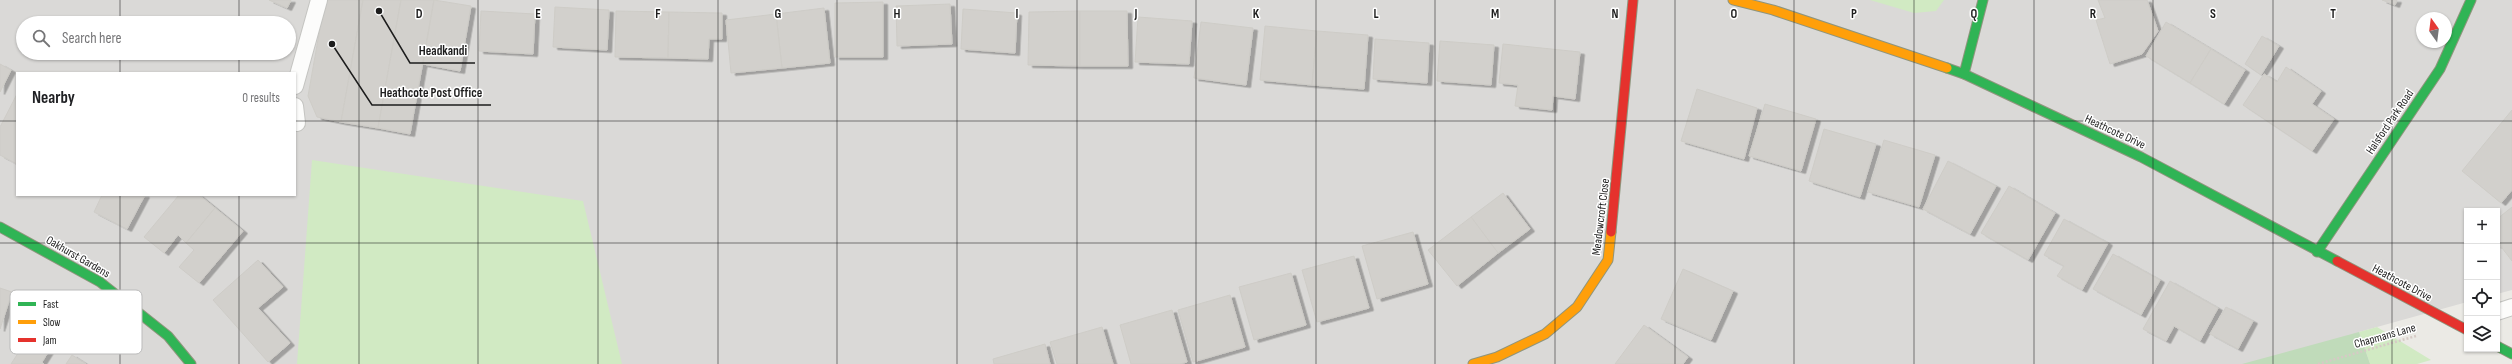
<!DOCTYPE html>
<meta charset="utf-8">
<style>
:root{--surface:#fff;--page:#f2f2f2;--text:#202124;--muted:#757577;--line:#e0e0e0}
body{margin:0;font-family:"Sofia Sans Condensed",sans-serif;background:var(--page);color:var(--text)}
.controls{position:absolute;right:12px;bottom:12px;display:grid;overflow:hidden;border-radius:0px;box-shadow:0 1px 3px #0004}
.controls button{width:36px;height:36px;display:grid;place-items:center;padding:0;border:0;border-bottom:1px solid var(--line);background:var(--surface);color:var(--text);font:20px sans-serif}
.compass{position:absolute;left:2416px;top:12px;width:36px;height:36px;border-radius:50%;background:var(--surface);box-shadow:0 1px 3px #0004;rotate:346deg}
.list{margin:0;padding:0;list-style:none}
h2{display:flex;justify-content:space-between;align-items:center;height:52px;margin:0;padding:0 16px;font-size:17px}
h2 small{font-size:13px;font-weight:400;color:var(--muted)}
.icon{flex:none;width:22px;height:22px;fill:none;stroke:currentColor;stroke-width:2;stroke-linecap:round;stroke-linejoin:round}
.map{position:relative;flex:none;width:2512px;height:364px;overflow:hidden}
.search{position:absolute;background:var(--surface);box-shadow:0 1px 3px #0004;left:16px;top:16px;width:280px;height:44px;display:flex;align-items:center;gap:10px;box-sizing:border-box;padding:0 14px;border-radius:22px;color:var(--muted);font-size:15px}
.panel{position:absolute;background:var(--surface);box-shadow:0 1px 3px #0004;left:16px;top:72px;width:280px;height:124px;border-radius:0px}
.map>svg:first-child{display:block}
</style>
<div class="map">
<svg width="2512" height="364" viewBox="0 0 2512 364">
<defs>
<filter id="shadow"><feDropShadow dx="4.5" dy="2.5" stdDeviation="0" flood-color="#0004"/></filter>
</defs>
<rect width="100%" height="100%" fill="#ebeae5"/>
<path fill="#dad9d7" fill-rule="evenodd" d="M0,0H2512V290L2497,294V211H2467V302L2359,332L2370,364H0ZM2422,18H2446V42H2422ZM23,23H289V53H23ZM17,73H295V195H17Z"/>
<g fill="#d1eac3">
<polygon points="1870,0 1944,0 1936,11 1914,13"/>
<polygon points="312,160 583,201 622,364 297,364"/>
<polygon points="2377,327 2431,360 2417,364 2370,364 2359,332"/>
</g>
<polygon fill="#c0dbba" points="2359,332 2370,364 2242,364"/>
<g fill="#d2d0cc" stroke="#ceccc7" filter="url(#shadow)">
<polygon points="269,0 291,0 287,8"/>
<polygon points="325,0 363,0 341,122 317,117 308,96"/>
<polygon points="363,0 401,0 378,128 341,122"/>
<polygon points="401,0 434,0 410,134 378,128"/>
<polygon points="434,0 471,6 460,71 423,64"/>
<polygon points="2098,0 2147,0 2158,31 2142,54 2110,64 2096,20 2105,18"/>
<polygon points="2382,0 2397,0 2395,5"/>
<polygon points="883,2 883,57 835,57 835,3"/>
<polygon points="950,4 952,44 897,46 896,6"/>
<polygon points="555,7 609,10 607,50 553,47"/>
<polygon points="824,8 830,63 782,68 776,14"/>
<polygon points="963,9 1017,13 1015,53 961,49"/>
<polygon points="481,11 535,14 533,54 479,51"/>
<polygon points="616,11 669,12 668,58 615,57"/>
<polygon points="1080,11 1080,66 1028,65 1029,12"/>
<polygon points="1080,11 1127,11 1128,66 1080,66"/>
<polygon points="669,12 722,13 722,39 709,39 708,59 668,58"/>
<polygon points="776,14 782,68 731,73 726,20"/>
<polygon points="1138,17 1192,21 1189,64 1135,62"/>
<polygon points="1201,22 1253,28 1246,85 1194,78"/>
<polygon points="2166,22 2211,49 2190,83 2146,56"/>
<polygon points="1265,26 1317,31 1312,85 1260,80"/>
<polygon points="1317,31 1368,35 1364,89 1312,85"/>
<polygon points="2262,36 2279,46 2261,75 2245,64"/>
<polygon points="1375,39 1429,43 1427,83 1373,79"/>
<polygon points="1440,41 1494,45 1491,85 1437,81"/>
<polygon points="1503,44 1580,52 1575,99 1553,96 1552,110 1515,106 1518,85 1499,83"/>
<polygon points="2211,49 2245,70 2224,104 2190,83"/>
<polygon points="0,64 11,70 0,92"/>
<polygon points="2286,67 2321,91 2312,104 2334,119 2312,151 2243,105 2264,74 2277,82"/>
<polygon points="1697,89 1757,108 1744,159 1681,141"/>
<polygon points="17,94 17,164 0,155 0,127"/>
<polygon points="1765,104 1816,119 1801,171 1749,156"/>
<polygon points="2512,110 2512,190 2501,203 2462,171"/>
<polygon points="1824,129 1876,144 1860,197 1809,181"/>
<polygon points="1884,140 1935,155 1919,207 1868,192"/>
<polygon points="1948,161 1996,186 1970,234 1923,209"/>
<polygon points="2009,186 2055,213 2028,260 1981,233"/>
<polygon points="1503,193 1530,229 1498,253 1471,217"/>
<polygon points="102,195 145,195 127,229 94,212"/>
<polygon points="179,195 199,195 215,208 186,243 178,235 164,253 144,237"/>
<polygon points="2512,207 2512,261 2499,244 2497,246 2497,219"/>
<polygon points="215,208 243,231 199,283 179,267 194,250 186,243"/>
<polygon points="1471,217 1498,253 1457,286 1428,250"/>
<polygon points="2064,219 2108,243 2082,290 2057,276 2064,266 2044,255"/>
<polygon points="1413,232 1428,284 1377,299 1362,246"/>
<polygon points="2113,254 2160,280 2141,315 2093,289"/>
<polygon points="1354,256 1369,308 1317,322 1302,270"/>
<polygon points="258,260 283,287 258,308 290,343 268,362 213,300"/>
<polygon points="1683,269 1733,291 1711,340 1661,319"/>
<polygon points="1291,273 1306,325 1254,340 1239,287"/>
<polygon points="2170,281 2218,308 2200,341 2174,326 2166,341 2143,329"/>
<polygon points="0,288 12,292 0,329"/>
<polygon points="1230,295 1245,347 1193,362 1178,310"/>
<polygon points="2226,307 2253,321 2238,349 2210,334"/>
<polygon points="1172,310 1187,362 1180,364 1131,364 1120,325"/>
<polygon points="1644,325 1688,357 1683,364 1615,364"/>
<polygon points="1102,327 1113,364 1057,364 1050,342"/>
<polygon points="33,330 54,343 42,362 44,364 11,364"/>
<polygon points="1045,344 1050,364 994,364 993,359"/>
<polygon points="72,355 86,364 66,364"/>
</g>
<g fill="none" stroke-linecap="round" stroke-linejoin="round">
<g stroke="#c4c4c1" stroke-width="18">
<g id="lane">
<polyline points="295,86 319,0"/>
<polyline points="295,106 297,123"/>
<polyline points="2497,312 2512,307"/>
</g>
</g>
<g stroke="#8f957d" stroke-width="11">
<g id="fast">
<polyline points="1947,68 1964,74 2141,157 2337,261"/>
<polyline points="1964,74 1983,0"/>
<polyline points="0,227 100,282 168,336 191,364"/>
<polyline points="2317,252 2440,69 2471,0"/>
<polyline points="2497,346 2512,354"/>
</g>
</g>
<g stroke="#8f957d" stroke-width="11">
<g id="slow">
<polyline points="1733,0 1773,10 1947,68"/>
<polyline points="1473,364 1497,357 1545,334 1577,307 1608,260 1611,232"/>
</g>
</g>
<g stroke="#8f957d" stroke-width="11">
<g id="jam">
<polyline points="1611,232 1633,0"/>
<polyline points="2337,261 2467,330"/>
</g>
</g>
<polyline stroke="#d6cac5" stroke-width="2.5" stroke-dasharray="2 2" stroke-linecap="butt" points="2318,364 2416,336"/>
<use href="#lane" stroke="#fcfcfb" stroke-width="16"/>
<use href="#fast" stroke="#30b455" stroke-width="9"/>
<use href="#slow" stroke="#ff9f0a" stroke-width="9"/>
<use href="#jam" stroke="#e5322d" stroke-width="9"/>
</g>
<path fill="none" stroke="#1d1d1d" stroke-width="1" stroke-opacity="0.55" d="M120,0V23M239,0V23M359,0V364M478,0V364M598,0V364M718,0V364M837,0V364M957,0V364M1077,0V364M1196,0V364M1316,0V364M1435,0V364M1555,0V364M1675,0V364M1794,0V364M1914,0V364M2034,0V364M2153,0V364M2273,0V364M2392,0V364M120,53V73M239,53V73M0,121H17M295,121H2512M120,195V364M239,195V364M0,243H2467M2497,243H2512"/>
<g text-anchor="middle" dominant-baseline="central" stroke-width="3" stroke-linejoin="round" paint-order="stroke">
<g font-size="12" fill="#1d1d1d" stroke="#fff">
<text transform="translate(2390 122) rotate(-56)">Halsford Park Road</text>
<text transform="translate(2115 132) rotate(25)">Heathcote Drive</text>
<text transform="translate(1601 217) rotate(-83)">Meadowcroft Close</text>
<text transform="translate(78 257) rotate(30)">Oakhurst Gardens</text>
<text transform="translate(2402 283) rotate(28)">Heathcote Drive</text>
<text transform="translate(2385 336) rotate(-16)">Chapmans Lane</text>
</g>
</g>
<rect x="10" y="290" width="132" height="64" rx="6" fill="#fff" stroke="#bbb" stroke-width="1"/>
<rect x="18" y="302" width="18" height="4" fill="#30b455"/>
<rect x="18" y="320" width="18" height="4" fill="#ff9f0a"/>
<rect x="18" y="338" width="18" height="4" fill="#e5322d"/>
<g font-size="11" fill="#1d1d1d">
<text x="43" y="308">Fast</text>
<text x="43" y="326">Slow</text>
<text x="43" y="344">Jam</text>
</g>
<g font-size="13" text-anchor="middle" font-weight="bold" fill="#1d1d1d" stroke="#fff" stroke-width="3" stroke-linejoin="round" paint-order="stroke">
<text x="419" y="18">D</text>
<text x="538" y="18">E</text>
<text x="658" y="18">F</text>
<text x="778" y="18">G</text>
<text x="897" y="18">H</text>
<text x="1017" y="18">I</text>
<text x="1136" y="18">J</text>
<text x="1256" y="18">K</text>
<text x="1376" y="18">L</text>
<text x="1495" y="18">M</text>
<text x="1615" y="18">N</text>
<text x="1734" y="18">O</text>
<text x="1854" y="18">P</text>
<text x="1974" y="18">Q</text>
<text x="2093" y="18">R</text>
<text x="2213" y="18">S</text>
<text x="2333" y="18">T</text>
</g>
<path fill="none" stroke="#1d1d1d" stroke-width="1.5" d="M379 11L410 63H475M332 44L372 105H491"/>
<g fill="#1d1d1d" stroke="#fff" stroke-width="1.5">
<circle cx="379" cy="11" r="4"/>
<circle cx="332" cy="44" r="4"/>
</g>
<g font-size="13" text-anchor="middle" font-weight="bold" fill="#1d1d1d" stroke="#fff" stroke-width="3" stroke-linejoin="round" paint-order="stroke">
<text x="443" y="55">Headkandi</text>
<text x="431" y="97">Heathcote Post Office</text>
</g>
</svg>
<div class="controls">
<button>+</button>
<button>−</button>
<button><svg class="icon" aria-label="locate" viewBox="0 0 24 24"><circle cx="12" cy="12" r="6"/><path d="M12 2v4M12 18v4M2 12h4M18 12h4"/></svg></button>
<button><svg class="icon" aria-label="layers" viewBox="0 0 24 24"><path d="M12 4l9 5-9 5-9-5zM3 14l9 5 9-5"/></svg></button>
</div>
<svg class="compass" viewBox="-18 -18 36 36"><path d="M0-13l5 13h-10z" fill="#e53935"/><path d="M0 13l5-13h-10z" fill="#757577"/></svg>
<div class="search"><svg class="icon" aria-label="search" viewBox="0 0 24 24"><circle cx="10" cy="10" r="6"/><path d="M15 15l6 6"/></svg>Search here</div>
<section class="panel">
<h2>Nearby<small>0 results</small></h2>
<ul class="list">
</ul>
</section>
</div>
